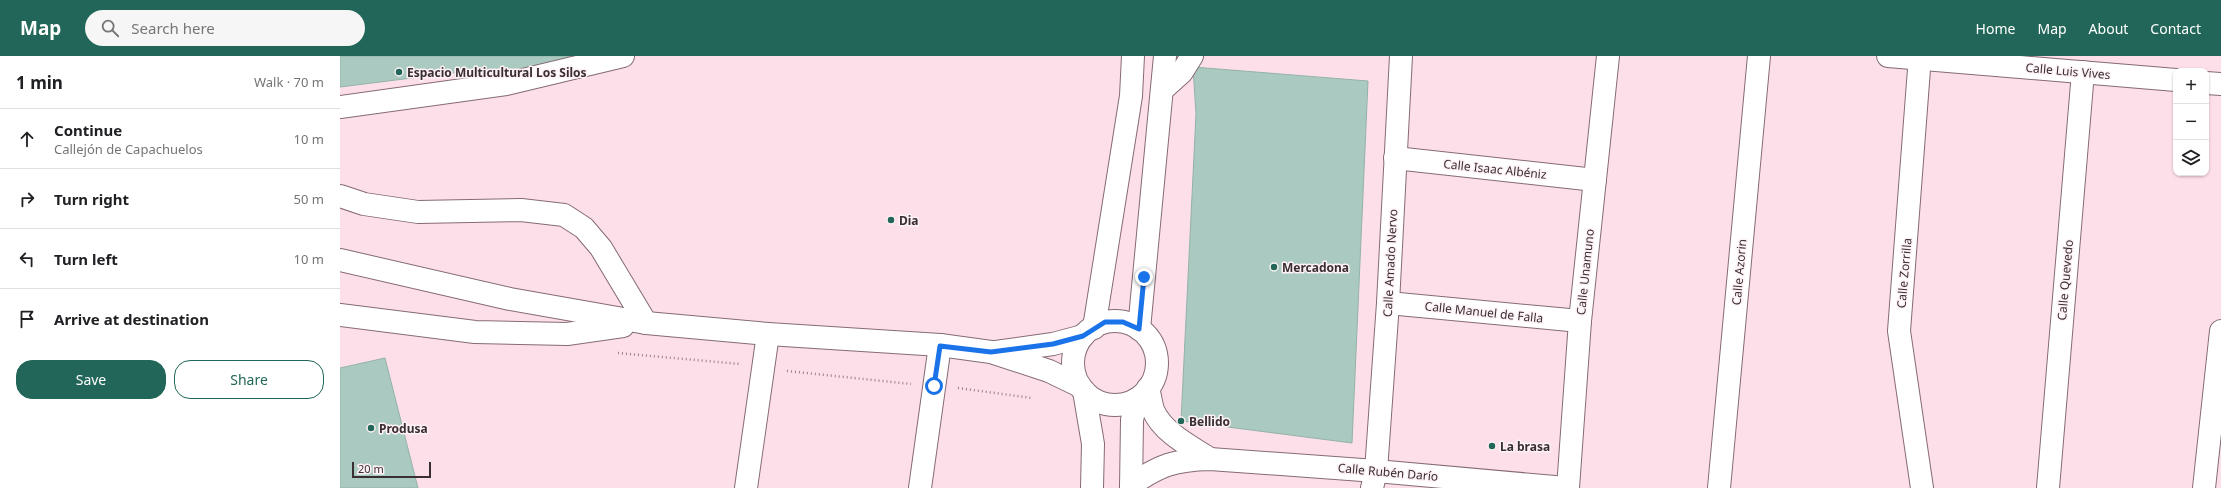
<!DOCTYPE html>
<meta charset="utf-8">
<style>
:root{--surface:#fff;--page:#f6f6f6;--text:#202124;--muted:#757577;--line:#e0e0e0;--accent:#216658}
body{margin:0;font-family:"Noto Sans",sans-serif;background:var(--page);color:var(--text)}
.controls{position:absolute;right:12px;top:12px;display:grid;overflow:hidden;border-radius:8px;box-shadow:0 1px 3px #0004}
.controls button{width:36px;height:36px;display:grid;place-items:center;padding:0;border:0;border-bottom:1px solid var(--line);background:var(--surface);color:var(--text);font:20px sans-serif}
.scale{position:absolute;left:12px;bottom:10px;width:79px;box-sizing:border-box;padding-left:4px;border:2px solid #392e32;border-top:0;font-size:11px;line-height:14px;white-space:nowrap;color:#392e32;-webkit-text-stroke:3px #fef2f6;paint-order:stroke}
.stop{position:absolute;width:12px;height:12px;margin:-9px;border:3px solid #1a73e8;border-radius:50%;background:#fff}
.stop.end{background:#1a73e8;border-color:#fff;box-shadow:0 1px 4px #0008}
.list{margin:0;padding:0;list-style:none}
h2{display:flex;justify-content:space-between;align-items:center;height:52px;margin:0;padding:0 16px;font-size:17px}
h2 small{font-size:13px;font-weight:400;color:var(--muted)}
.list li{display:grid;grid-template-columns:26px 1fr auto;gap:12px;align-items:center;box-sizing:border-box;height:60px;padding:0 16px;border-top:1px solid var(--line)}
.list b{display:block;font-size:15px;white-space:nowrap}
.list p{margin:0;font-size:13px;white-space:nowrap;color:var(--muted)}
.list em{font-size:13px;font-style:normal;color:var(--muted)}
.actions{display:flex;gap:8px;padding:12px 16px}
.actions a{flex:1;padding:9px 0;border:1px solid var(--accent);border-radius:16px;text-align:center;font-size:14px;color:var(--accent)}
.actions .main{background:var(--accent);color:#fff}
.icon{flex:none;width:22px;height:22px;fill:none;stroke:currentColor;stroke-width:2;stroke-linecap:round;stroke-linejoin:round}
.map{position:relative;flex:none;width:1881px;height:432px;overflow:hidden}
header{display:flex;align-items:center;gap:24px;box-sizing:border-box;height:56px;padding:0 20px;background:var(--accent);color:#fff}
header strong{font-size:19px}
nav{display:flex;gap:22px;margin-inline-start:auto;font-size:14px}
.search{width:280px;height:36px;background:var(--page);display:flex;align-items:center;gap:10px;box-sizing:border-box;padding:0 14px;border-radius:22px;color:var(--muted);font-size:15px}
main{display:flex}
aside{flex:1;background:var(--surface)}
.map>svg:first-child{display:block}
</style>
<header>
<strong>Map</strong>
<div class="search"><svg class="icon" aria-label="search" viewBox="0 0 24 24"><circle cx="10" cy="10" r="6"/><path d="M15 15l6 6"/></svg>Search here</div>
<nav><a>Home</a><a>Map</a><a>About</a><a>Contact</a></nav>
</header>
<main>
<aside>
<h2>1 min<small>Walk · 70 m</small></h2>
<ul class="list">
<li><svg class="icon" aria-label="ahead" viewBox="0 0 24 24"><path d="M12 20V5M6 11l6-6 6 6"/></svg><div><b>Continue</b><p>Callejón de Capachuelos</p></div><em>10 m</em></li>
<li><svg class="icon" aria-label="right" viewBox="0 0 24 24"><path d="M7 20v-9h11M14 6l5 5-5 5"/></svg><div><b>Turn right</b></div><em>50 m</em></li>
<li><svg class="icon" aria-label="left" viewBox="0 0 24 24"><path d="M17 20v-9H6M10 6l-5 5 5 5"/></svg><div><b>Turn left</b></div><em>10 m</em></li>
<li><svg class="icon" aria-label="arrive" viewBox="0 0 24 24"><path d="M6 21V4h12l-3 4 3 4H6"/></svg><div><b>Arrive at destination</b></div></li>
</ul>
<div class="actions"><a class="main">Save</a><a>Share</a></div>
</aside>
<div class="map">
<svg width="1881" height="432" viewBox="0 0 1881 432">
<rect width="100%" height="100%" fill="#fddfe9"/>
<g fill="#aacac1" stroke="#93b2a9">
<polygon points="0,0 244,0 156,19 144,13 0,31"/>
<polygon points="853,11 1028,25 1012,387 841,365 856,58"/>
<polygon points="45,302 78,432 0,432 0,312"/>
</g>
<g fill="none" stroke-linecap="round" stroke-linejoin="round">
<g stroke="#856b74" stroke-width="24">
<g id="minor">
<polyline points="1548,0 1836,24"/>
<polyline points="1580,0 1559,275 1582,432"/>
<polyline points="1866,27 1881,28"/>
<polyline points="822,34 842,16 852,0"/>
<polyline points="0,51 166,28 283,0"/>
<polyline points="1055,102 1255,124"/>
<polyline points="0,140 24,148 78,156 181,154 224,159 244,172 261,192 306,267"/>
<polyline points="0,204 170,243 306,267 428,278 600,289 651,296 709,315 740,330"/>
<polyline points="1048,247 1240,265"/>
<polyline points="0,259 135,276 227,278 283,270"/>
<polyline points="656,296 713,288 743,280"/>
<path d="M808,332C810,339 811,347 813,354C823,377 850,390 870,403"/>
<path d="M791,429C820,409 834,404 870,403L1036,415L1226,432"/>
<polyline points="406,432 428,278"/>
<polyline points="580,432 600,289"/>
<polyline points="1032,432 1036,415 1048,247 1061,0"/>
<polyline points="1228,432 1240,265 1268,0"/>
<polyline points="1379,432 1419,0"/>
<polyline points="1708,432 1743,16"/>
<polyline points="1864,432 1881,275"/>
</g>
</g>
<g stroke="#856b74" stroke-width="24">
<g id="major">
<circle cx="775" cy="307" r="42"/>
<polyline points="754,272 791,40 793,0"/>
<polyline points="799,273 825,0"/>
<polyline points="744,335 753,388 752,432"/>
<polyline points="791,432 792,364 797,343"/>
</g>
</g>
<g stroke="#958188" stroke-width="2.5" stroke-dasharray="1 3" stroke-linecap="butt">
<polyline points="278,297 400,308"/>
<polyline points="447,315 571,328"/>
<polyline points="618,332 692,342"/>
</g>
<use href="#minor" stroke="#fff" stroke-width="22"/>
<use href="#major" stroke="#fff" stroke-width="22"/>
</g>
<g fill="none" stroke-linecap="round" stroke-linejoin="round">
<polyline stroke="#1a73e8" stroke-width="5" points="594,330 600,290 651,296 713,288 743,280 765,266 783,266 799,273 804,221"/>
</g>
<g fill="#216658" stroke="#fef2f6" stroke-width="1.5">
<circle cx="59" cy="16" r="4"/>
<circle cx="551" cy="164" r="4"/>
<circle cx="934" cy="211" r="4"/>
<circle cx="841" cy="365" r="4"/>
<circle cx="31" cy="372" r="4"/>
<circle cx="1152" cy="390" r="4"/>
</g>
<g text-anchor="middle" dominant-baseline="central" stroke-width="3" stroke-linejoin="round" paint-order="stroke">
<g font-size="12" fill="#392e32" stroke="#fef2f6">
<text transform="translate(1728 15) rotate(5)">Calle Luis Vives</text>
<text transform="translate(1155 113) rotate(6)">Calle Isaac Albéniz</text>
<text transform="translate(1050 207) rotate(-87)">Calle Amado Nervo</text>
<text transform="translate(1245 216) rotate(-84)">Calle Unamuno</text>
<text transform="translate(1399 216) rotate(-85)">Calle Azorin</text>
<text transform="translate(1564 217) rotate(-85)">Calle Zorrilla</text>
<text transform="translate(1725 224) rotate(-85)">Calle Quevedo</text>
<text transform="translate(1144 256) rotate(6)">Calle Manuel de Falla</text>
<text transform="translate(1048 416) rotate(5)">Calle Rubén Darío</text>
</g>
<g font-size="12" font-weight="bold" fill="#392e32" stroke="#fef2f6" text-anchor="start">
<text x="67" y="16">Espacio Multicultural Los Silos</text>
<text x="559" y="164">Dia</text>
<text x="942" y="211">Mercadona</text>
<text x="849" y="365">Bellido</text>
<text x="39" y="372">Produsa</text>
<text x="1160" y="390">La brasa</text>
</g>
</g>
</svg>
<div class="controls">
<button>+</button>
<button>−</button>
<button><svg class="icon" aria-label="layers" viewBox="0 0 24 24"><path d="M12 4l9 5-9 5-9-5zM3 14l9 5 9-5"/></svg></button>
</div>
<div class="scale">20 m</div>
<div class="stop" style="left:594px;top:330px"></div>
<div class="stop end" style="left:804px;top:221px"></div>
</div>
</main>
